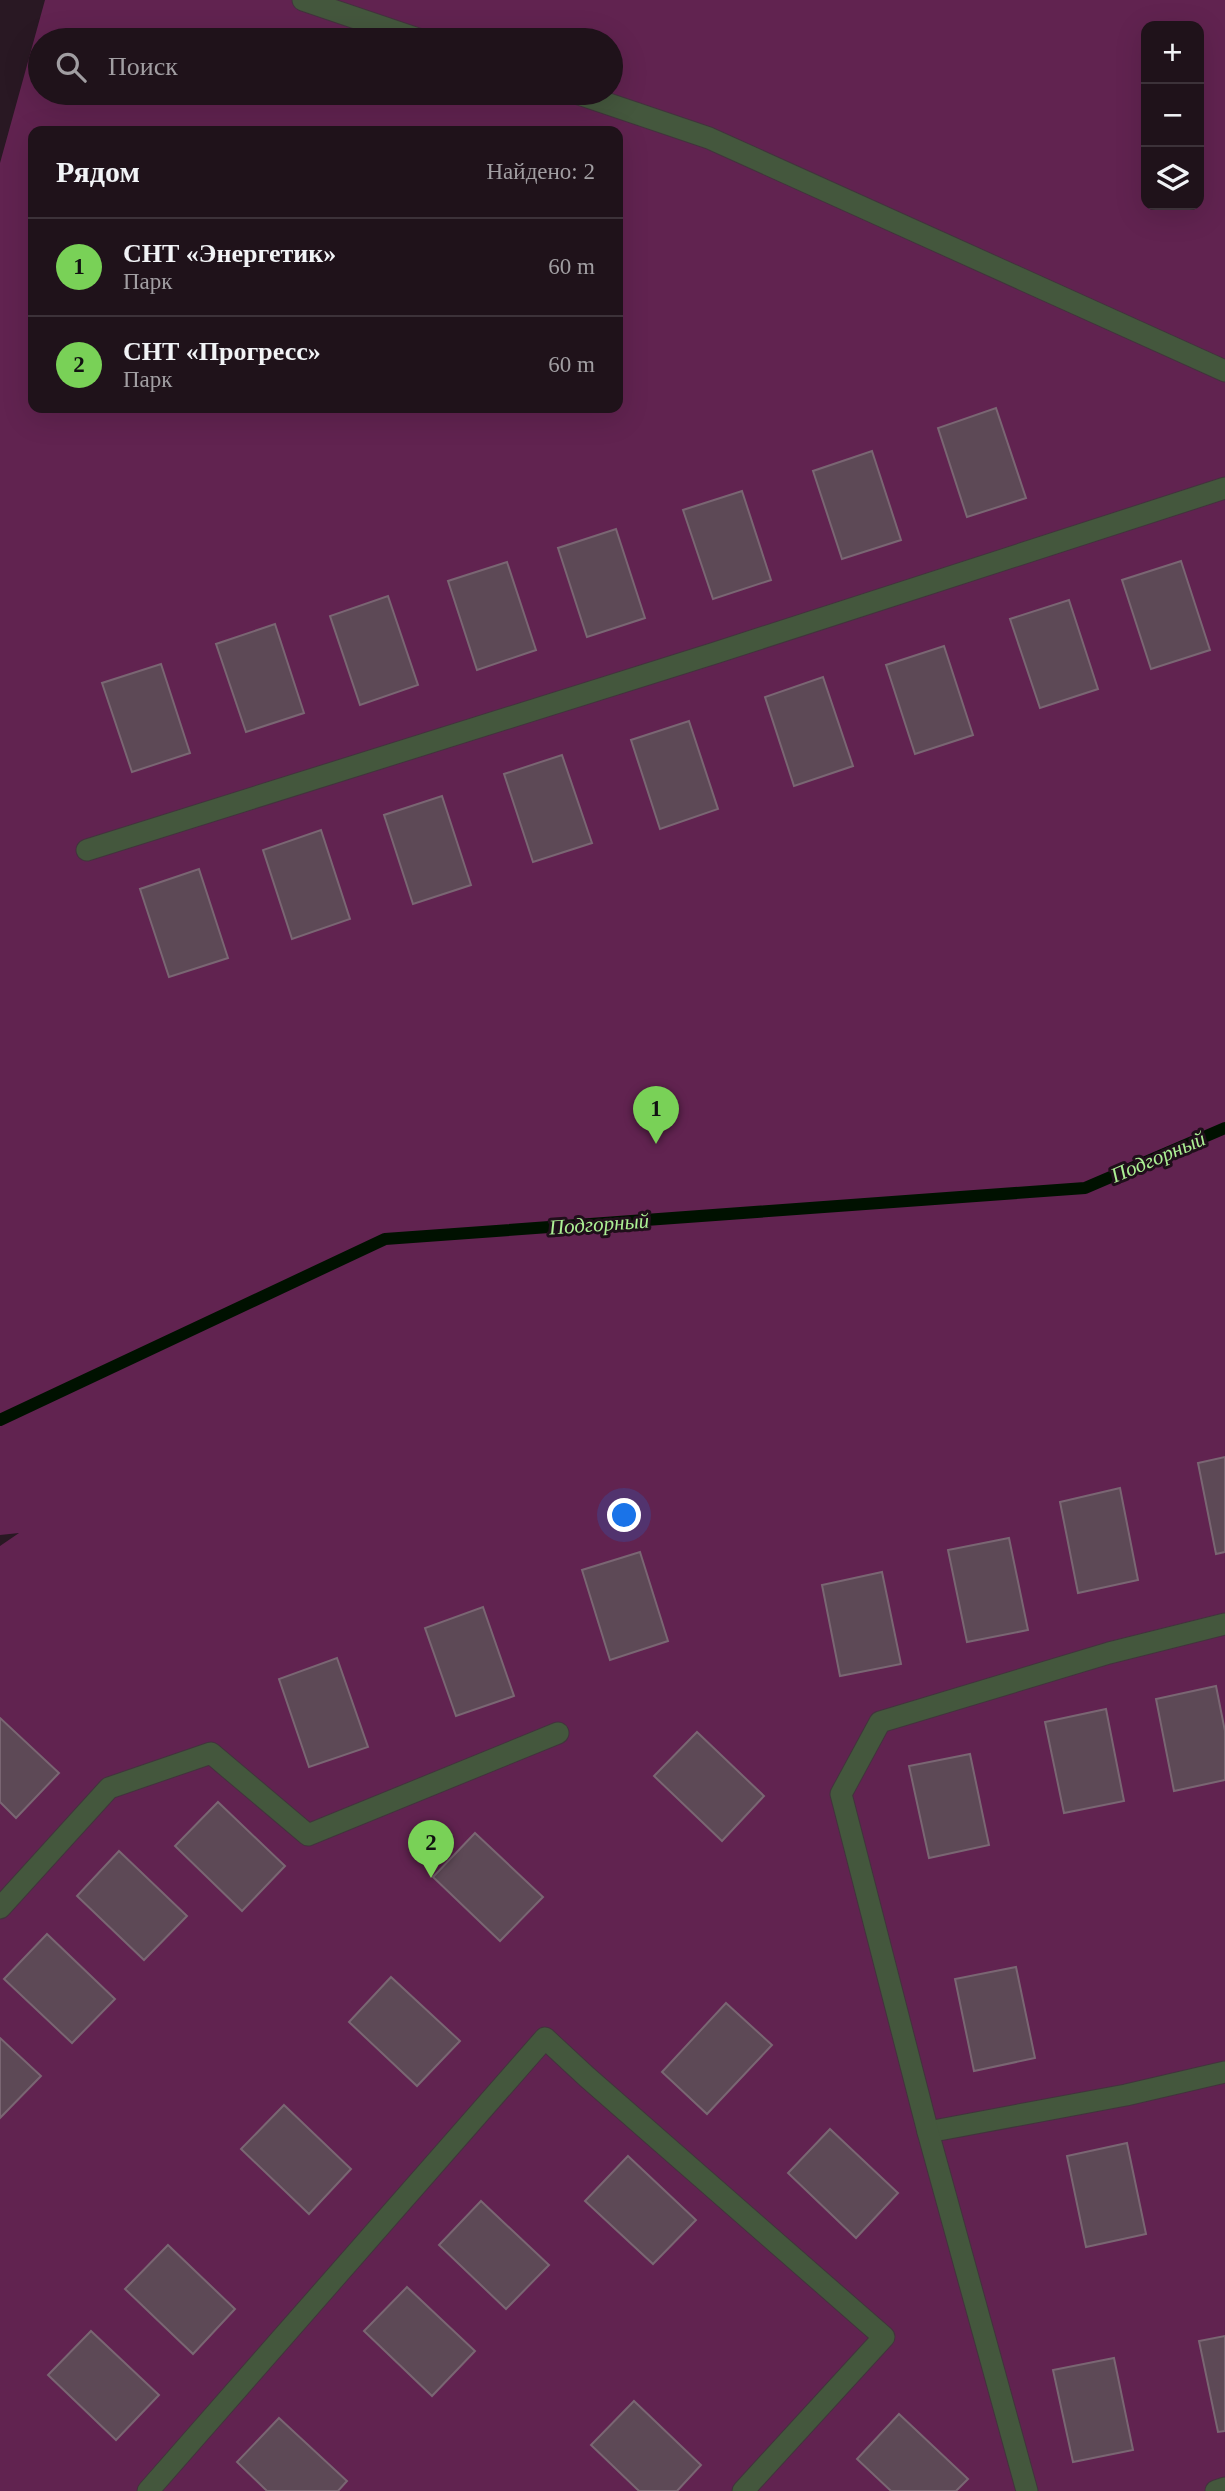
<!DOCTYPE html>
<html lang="ru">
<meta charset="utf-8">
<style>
:root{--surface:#1f121a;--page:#271b23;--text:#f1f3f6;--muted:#a19ea2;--line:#3c3239;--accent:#79d157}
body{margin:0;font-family:Georgia,serif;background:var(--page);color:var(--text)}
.controls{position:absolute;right:21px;top:21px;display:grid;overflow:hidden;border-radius:14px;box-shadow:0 7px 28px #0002}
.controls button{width:63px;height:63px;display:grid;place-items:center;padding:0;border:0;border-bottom:2px solid var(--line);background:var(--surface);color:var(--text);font:35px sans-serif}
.you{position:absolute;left:625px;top:1516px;width:24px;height:24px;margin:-18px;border:5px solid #fff;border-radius:50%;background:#1a73e8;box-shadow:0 0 0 10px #1a73e833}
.badge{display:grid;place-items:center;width:46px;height:46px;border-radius:50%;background:var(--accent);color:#111;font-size:23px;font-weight:700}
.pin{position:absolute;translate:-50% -58px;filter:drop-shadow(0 2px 4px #0008)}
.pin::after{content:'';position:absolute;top:37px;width:24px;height:21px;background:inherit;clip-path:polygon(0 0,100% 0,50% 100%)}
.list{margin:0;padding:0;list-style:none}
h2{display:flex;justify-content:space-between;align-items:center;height:91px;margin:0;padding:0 28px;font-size:30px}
h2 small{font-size:23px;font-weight:400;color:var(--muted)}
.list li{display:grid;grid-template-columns:46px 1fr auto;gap:21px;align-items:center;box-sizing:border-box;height:98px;padding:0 28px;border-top:2px solid var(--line)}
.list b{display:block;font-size:26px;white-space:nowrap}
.list p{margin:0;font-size:23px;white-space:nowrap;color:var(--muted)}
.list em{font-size:23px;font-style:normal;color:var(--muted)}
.icon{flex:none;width:38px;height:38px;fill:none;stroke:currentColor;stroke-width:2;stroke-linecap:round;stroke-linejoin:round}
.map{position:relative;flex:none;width:1225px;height:2491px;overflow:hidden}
.search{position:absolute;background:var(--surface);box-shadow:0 7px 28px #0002;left:28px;top:28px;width:595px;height:77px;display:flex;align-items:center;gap:18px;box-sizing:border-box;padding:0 24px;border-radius:38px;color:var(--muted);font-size:26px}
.panel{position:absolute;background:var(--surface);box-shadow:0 7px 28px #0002;left:28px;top:126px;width:595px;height:287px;border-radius:14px}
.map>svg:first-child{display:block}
</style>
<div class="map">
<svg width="1225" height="2491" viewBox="0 0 1225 2491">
<rect width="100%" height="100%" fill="#291823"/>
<path fill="#612350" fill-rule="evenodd" d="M45,0H1225V2491H0V1546L19,1533L0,1535V163ZM1146,26H1199V205H1146ZM40,40H611V93H40ZM33,131H618V408H33Z"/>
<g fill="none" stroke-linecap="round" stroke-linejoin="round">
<polyline stroke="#010" stroke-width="12" points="0,1420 385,1239 1085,1188 1225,1128"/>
</g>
<g fill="#5d4956" stroke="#7a6673" stroke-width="2">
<polygon points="996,408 1026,498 967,517 938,428"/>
<polygon points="872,451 901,540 842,559 813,471"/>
<polygon points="742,491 771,580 713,599 683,510"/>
<polygon points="616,529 645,618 587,637 558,548"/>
<polygon points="1181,561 1210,650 1151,669 1122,580"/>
<polygon points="507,562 536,650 477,670 448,581"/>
<polygon points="388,596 418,685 360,705 330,616"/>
<polygon points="1069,600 1098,689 1040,708 1010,619"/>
<polygon points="275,624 304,713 246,732 216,644"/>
<polygon points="944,646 973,735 915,754 886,665"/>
<polygon points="161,664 190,753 132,772 102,683"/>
<polygon points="823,677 853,766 794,786 765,697"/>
<polygon points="689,721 718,809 660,829 631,740"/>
<polygon points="562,755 592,843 533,862 504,774"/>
<polygon points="442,796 471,885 413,904 384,815"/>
<polygon points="321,830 350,919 292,939 263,850"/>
<polygon points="199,869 228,958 169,977 140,889"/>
<polygon points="1225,1457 1225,1552 1216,1554 1198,1463"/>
<polygon points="1120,1488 1138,1580 1078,1593 1060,1502"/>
<polygon points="1009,1538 1028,1630 967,1642 948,1550"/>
<polygon points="640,1552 668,1641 610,1660 582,1570"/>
<polygon points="882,1572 901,1664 840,1676 822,1585"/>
<polygon points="483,1607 514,1696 456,1716 425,1628"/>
<polygon points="337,1658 368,1747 309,1767 279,1679"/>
<polygon points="1216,1686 1225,1731 1225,1780 1174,1791 1156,1699"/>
<polygon points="1106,1709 1124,1801 1064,1813 1045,1722"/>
<polygon points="0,1718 59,1773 16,1818 0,1802"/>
<polygon points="697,1732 764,1796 722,1841 654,1776"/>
<polygon points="970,1754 989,1845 929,1858 909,1766"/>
<polygon points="218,1802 285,1866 242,1911 175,1846"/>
<polygon points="475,1833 543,1897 500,1941 433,1877"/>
<polygon points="119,1851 187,1916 144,1960 77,1896"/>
<polygon points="47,1934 115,1999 72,2043 4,1979"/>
<polygon points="1016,1967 1035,2058 974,2071 955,1979"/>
<polygon points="391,1977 460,2041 417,2086 349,2022"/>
<polygon points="726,2003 772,2045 707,2114 662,2072"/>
<polygon points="0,2038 41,2076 0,2118"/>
<polygon points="284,2105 351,2169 309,2214 241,2149"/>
<polygon points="830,2129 898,2193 856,2238 788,2173"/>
<polygon points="1127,2143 1146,2234 1086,2247 1067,2156"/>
<polygon points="628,2156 696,2220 653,2264 585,2201"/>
<polygon points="481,2201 549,2265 506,2309 439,2245"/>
<polygon points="168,2245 235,2309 193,2354 125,2289"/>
<polygon points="407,2287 475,2351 432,2396 364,2331"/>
<polygon points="91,2331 159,2395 116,2440 48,2375"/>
<polygon points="1225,2336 1225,2431 1218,2432 1199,2341"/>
<polygon points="1114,2358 1133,2450 1073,2462 1053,2370"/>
<polygon points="634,2401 701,2465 677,2491 639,2491 591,2445"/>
<polygon points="899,2414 968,2479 956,2491 891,2491 857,2459"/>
<polygon points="279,2418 347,2481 338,2491 267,2491 237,2462"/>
</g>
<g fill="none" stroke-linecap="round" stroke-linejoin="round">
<g stroke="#43333d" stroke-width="23">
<g id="minor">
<polyline points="303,0 421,40"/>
<polyline points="576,93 709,138 1225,371"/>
<polyline points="87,850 715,653 1225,488"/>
<polyline points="0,1908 109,1788 211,1753 308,1835 558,1733"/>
<polyline points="928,2132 1126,2095 1225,2072"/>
<polyline points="148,2491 545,2038 587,2077 884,2337 743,2491"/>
<polyline points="1027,2491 928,2132 841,1794 880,1722 1109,1653 1225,1624"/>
<polyline points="1216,2491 1225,2488"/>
</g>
</g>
<use href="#minor" stroke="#44573d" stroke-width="21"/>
</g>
<g text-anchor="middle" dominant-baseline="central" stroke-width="6" stroke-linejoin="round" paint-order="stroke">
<g font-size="21" font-style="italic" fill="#acf094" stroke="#1f0f1a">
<text transform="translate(1158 1157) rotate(-23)">Подгорный</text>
<text transform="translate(599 1224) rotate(-4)">Подгорный</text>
</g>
</g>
</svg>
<div class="controls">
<button>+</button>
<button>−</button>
<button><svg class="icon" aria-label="layers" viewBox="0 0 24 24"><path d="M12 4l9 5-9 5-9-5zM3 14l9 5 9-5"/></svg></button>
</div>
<div class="you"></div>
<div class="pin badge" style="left:656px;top:1144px">1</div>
<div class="pin badge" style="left:431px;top:1878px">2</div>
<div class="search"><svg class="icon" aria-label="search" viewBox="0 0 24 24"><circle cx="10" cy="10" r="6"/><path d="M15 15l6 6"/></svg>Поиск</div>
<section class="panel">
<h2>Рядом<small>Найдено: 2</small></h2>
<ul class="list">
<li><span class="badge">1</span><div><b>СНТ «Энергетик»</b><p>Парк</p></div><em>60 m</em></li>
<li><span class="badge">2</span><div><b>СНТ «Прогресс»</b><p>Парк</p></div><em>60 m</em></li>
</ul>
</section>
</div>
